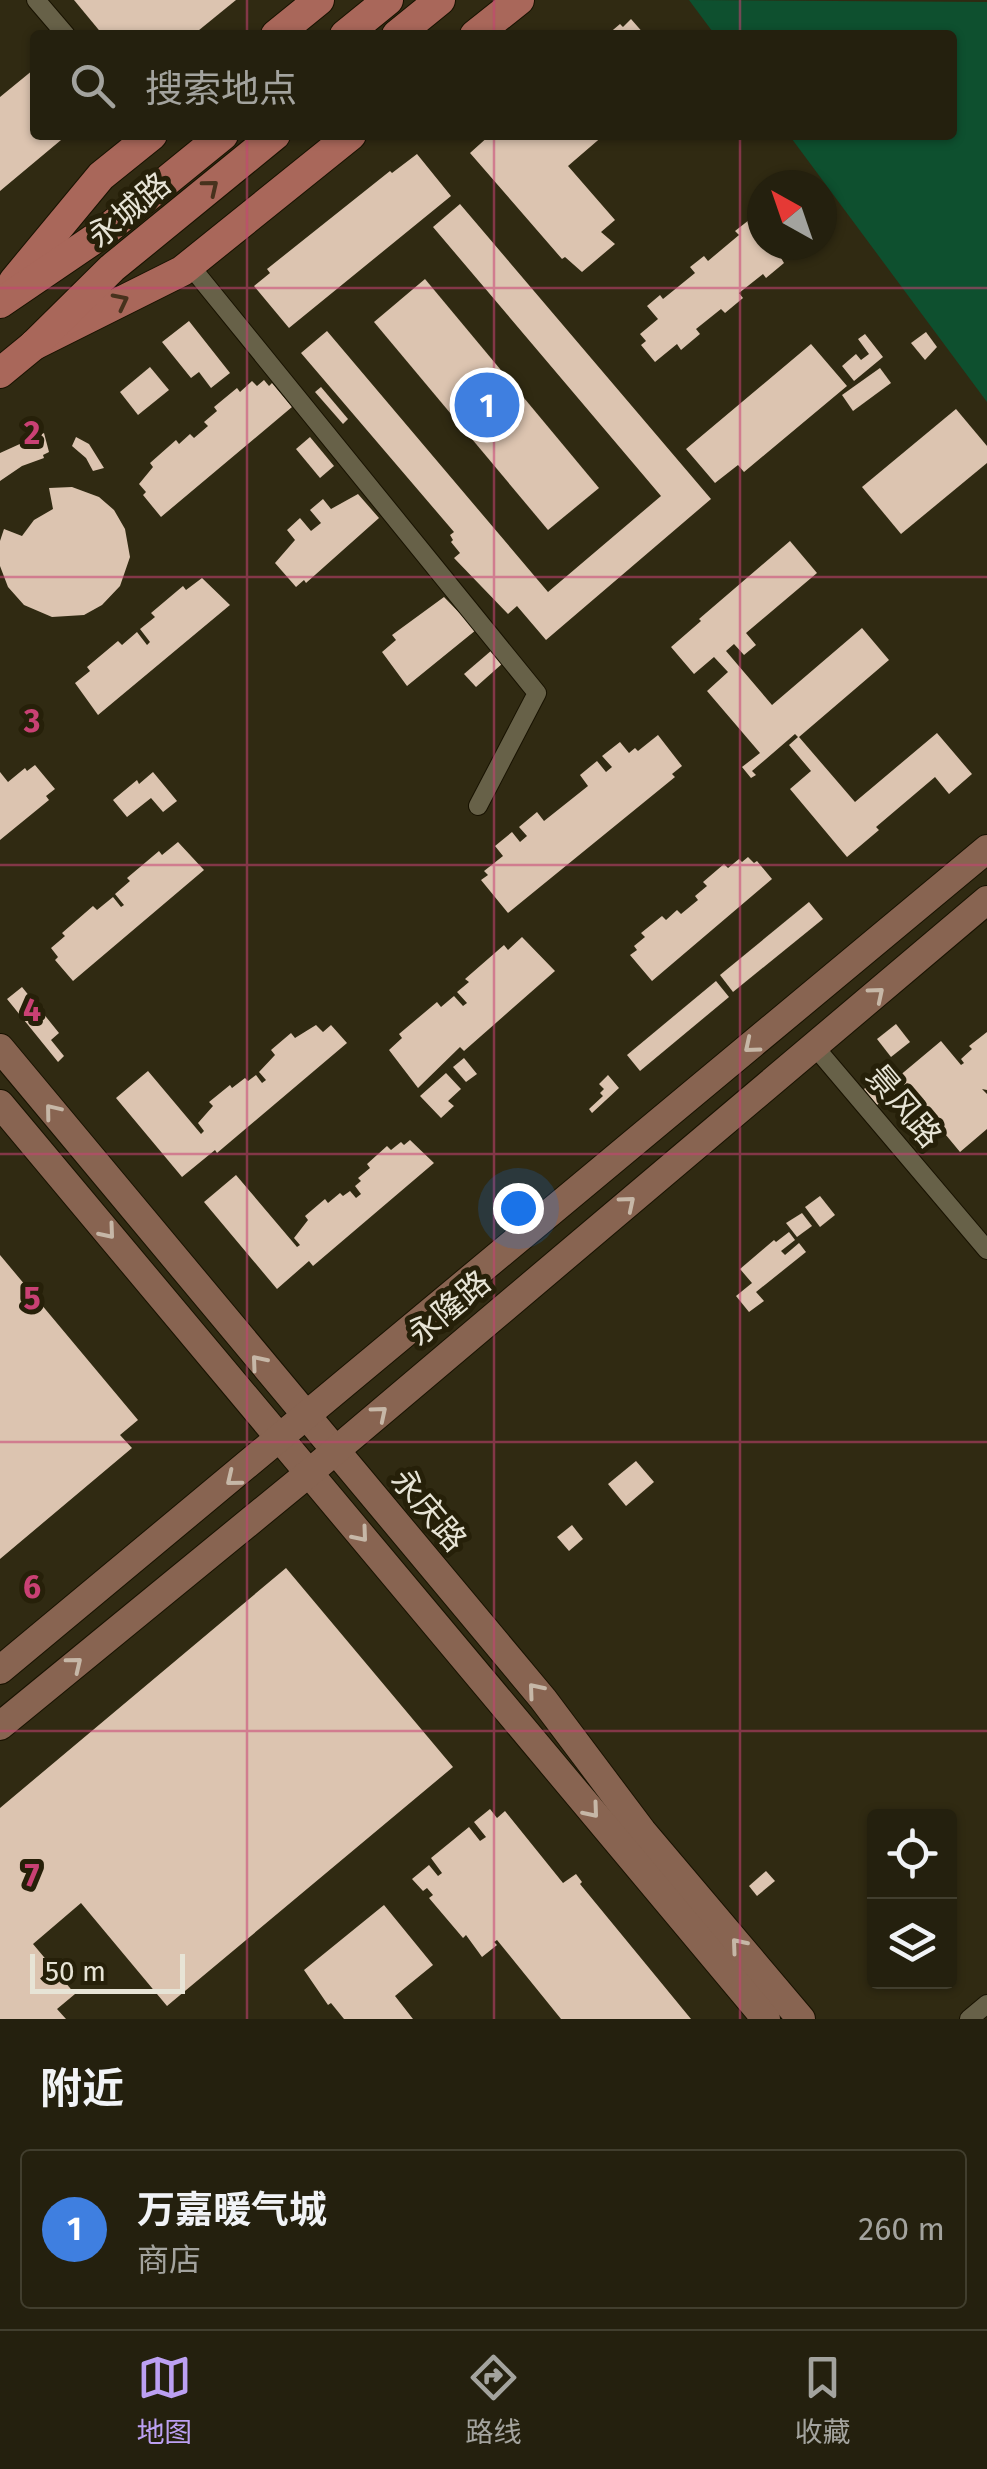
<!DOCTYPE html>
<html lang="zh">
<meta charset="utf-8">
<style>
:root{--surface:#24200e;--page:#302d1c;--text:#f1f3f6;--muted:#a3a39e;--line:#413e2e;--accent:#bca0f2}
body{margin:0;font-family:"Fira Sans","Noto Sans SC",sans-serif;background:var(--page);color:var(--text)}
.controls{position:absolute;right:30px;bottom:30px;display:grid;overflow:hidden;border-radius:10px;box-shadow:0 2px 8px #0004}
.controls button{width:90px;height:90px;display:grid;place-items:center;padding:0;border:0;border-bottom:2px solid var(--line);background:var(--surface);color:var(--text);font:50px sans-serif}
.compass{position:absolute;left:747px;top:170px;width:90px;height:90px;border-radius:50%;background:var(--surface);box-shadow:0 2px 8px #0004;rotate:320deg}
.scale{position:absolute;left:30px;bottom:25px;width:155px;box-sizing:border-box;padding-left:10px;border:5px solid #e7e4d6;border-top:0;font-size:28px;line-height:35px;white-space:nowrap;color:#e7e4d6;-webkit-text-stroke:8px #262009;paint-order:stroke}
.you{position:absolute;left:518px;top:1208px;width:35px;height:35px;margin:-25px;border:8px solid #fff;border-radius:50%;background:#1a73e8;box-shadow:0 0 0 15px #1a73e833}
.badge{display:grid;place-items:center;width:65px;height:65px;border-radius:50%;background:var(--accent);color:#fff;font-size:32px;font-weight:700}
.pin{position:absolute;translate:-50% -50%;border:5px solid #fff;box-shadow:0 2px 10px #0006}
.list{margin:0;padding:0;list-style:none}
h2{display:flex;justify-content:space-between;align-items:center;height:130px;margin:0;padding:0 40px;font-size:42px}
h2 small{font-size:32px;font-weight:400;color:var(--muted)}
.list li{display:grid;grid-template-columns:65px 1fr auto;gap:30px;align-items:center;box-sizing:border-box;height:160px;margin:0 20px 20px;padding:0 20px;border:2px solid var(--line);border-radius:10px}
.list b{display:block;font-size:38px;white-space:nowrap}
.list p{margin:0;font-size:32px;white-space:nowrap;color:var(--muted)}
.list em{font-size:32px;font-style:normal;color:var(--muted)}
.icon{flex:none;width:55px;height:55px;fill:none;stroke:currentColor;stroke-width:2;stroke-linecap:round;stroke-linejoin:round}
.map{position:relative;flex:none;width:987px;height:2019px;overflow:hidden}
.search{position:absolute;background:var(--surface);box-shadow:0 2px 8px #0004;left:30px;right:30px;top:30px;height:110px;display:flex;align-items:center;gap:25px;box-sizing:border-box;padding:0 35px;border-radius:10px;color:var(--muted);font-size:38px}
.sheet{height:310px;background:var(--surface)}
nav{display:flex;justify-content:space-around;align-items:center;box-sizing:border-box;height:140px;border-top:2px solid var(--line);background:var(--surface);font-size:28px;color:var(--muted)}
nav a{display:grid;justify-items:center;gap:5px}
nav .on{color:var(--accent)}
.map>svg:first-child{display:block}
</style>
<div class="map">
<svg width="987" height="2019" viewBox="0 0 987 2019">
<rect width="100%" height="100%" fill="#302a12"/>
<polygon fill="#0e502f" points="689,0 987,2 987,402 789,135 952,135 952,35 715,35"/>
<g fill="#dcc4b0">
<polygon points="74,0 236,0 193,35 103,35"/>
<polygon points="631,19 645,35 607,35 620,24 623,27"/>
<polygon points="33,70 35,135 67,135 0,191 0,97"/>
<polygon points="490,135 604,135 568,166 615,220 601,232 615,244 582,272 565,257 562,259 470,153"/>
<polygon points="417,154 451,196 289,328 254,286 270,273 267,269 390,171 392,173"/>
<polygon points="460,204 711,499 546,640 517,606 508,614 454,558 460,553 451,542 453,540 450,535 454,532 301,353 327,331 548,592 661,496 433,227"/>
<polygon points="749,220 762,231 762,245 797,245 781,258 784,263 766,278 763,274 739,293 743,298 725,313 721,309 696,329 700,334 681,350 677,344 655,362 641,345 646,341 640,334 658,319 647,306 660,295 663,299 695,273 690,267 704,256 708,261 739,235 735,231"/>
<polygon points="425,279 599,488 548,530 374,322"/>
<polygon points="189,321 230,373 211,388 199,372 191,378 162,342"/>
<polygon points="926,332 937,347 925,360 911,343"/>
<polygon points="865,334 883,357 854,381 842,366 856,354 861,360 869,354 858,339"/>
<polygon points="811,344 847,386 744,472 738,465 715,483 686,449"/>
<polygon points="150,367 169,390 138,415 120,392"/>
<polygon points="880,368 891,383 853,411 842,395"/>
<polygon points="264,380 269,386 272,383 292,407 161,517 143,495 146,492 139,484 153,467 150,463 176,440 179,444 190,434 194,438 208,426 204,422 217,411 214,407 237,388 240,392 252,381 257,386"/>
<polygon points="321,387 348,419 343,424 315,392"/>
<polygon points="956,409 987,446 987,463 901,534 862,487"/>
<polygon points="44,433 49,452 43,455 44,458 22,466 0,481 0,453"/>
<polygon points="76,437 89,444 104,468 93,471 86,458 72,446"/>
<polygon points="310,437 334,466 320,478 296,449"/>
<polygon points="72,487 99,497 114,510 125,529 130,557 120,586 102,605 84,615 52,617 24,605 8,587 0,566 0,541 4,529 22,536 34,520 53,509 49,488"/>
<polygon points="358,494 379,518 306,583 304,580 296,587 275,563 295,540 287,530 300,518 311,531 321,523 310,510 323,499 331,509"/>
<polygon points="790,541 817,573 746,633 756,645 744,655 734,644 726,651 772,705 862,628 889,660 799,737 855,802 937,733 972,774 949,794 935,777 876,827 879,830 847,857 790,789 811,771 789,745 798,737 795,734 752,771 756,775 751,778 742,767 760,753 707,691 728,672 714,657 694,674 671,647 701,621 699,619"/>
<polygon points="202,578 230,605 98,715 75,683 90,671 87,667 118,641 122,645 137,632 147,645 150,642 140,629 155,617 151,613 183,586 186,590"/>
<polygon points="444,597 476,630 407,686 382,652 396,640 392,635"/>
<polygon points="492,650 503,663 476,687 464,674"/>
<polygon points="658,735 682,766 672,774 675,777 508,913 481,880 488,875 484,871 503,856 495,846 512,832 520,842 527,836 519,827 537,812 544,821 588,786 580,775 597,761 606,772 612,767 602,756 620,742 629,753 635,748 638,751"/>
<polygon points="35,765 55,789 46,796 49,800 0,840 0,772 8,782 25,768 27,771"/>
<polygon points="153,772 177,801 163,812 151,798 127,817 113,800 137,780 139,784"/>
<polygon points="178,842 204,870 73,981 55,960 58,957 51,948 65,936 62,933 93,906 97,910 113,897 121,907 124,905 115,894 130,881 127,878 159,851 162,855"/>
<polygon points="748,857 754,863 757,861 772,879 652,981 630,955 637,950 634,946 645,937 641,933 662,916 666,920 677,910 681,914 698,900 695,896 707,886 703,882 724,864 728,868 739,859 742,862"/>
<polygon points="809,902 823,919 733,992 720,975"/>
<polygon points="522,937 555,971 464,1051 460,1047 418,1088 389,1050 402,1038 399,1034 437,1002 441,1007 454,996 463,1006 467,1003 457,992 469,982 465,979 504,945 508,950"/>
<polygon points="716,981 729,997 640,1071 627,1055"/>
<polygon points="22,987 59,1033 51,1040 64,1056 58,1062 7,999"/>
<polygon points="896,1024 910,1042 891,1057 877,1039"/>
<polygon points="316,1025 323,1032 331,1025 347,1043 217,1153 215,1150 182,1177 116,1098 148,1071 201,1134 204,1131 198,1123 213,1106 209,1102 230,1085 232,1088 245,1078 248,1081 256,1075 262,1083 266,1080 259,1072 275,1055 271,1050 291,1033 295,1038"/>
<polygon points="987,1032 987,1090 982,1089 987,1094 987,1129 960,1152 898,1077 941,1041 961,1065 964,1063 961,1059 972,1049 969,1046"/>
<polygon points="464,1058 477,1074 466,1082 453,1067"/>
<polygon points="446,1073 461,1089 448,1101 454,1106 441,1118 420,1096"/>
<polygon points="608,1075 619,1088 592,1113 589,1109 603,1096 600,1093 604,1089 599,1084"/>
<polygon points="874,1081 887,1097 877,1105 864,1089"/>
<polygon points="410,1140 434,1163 313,1266 309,1261 277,1289 204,1202 236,1175 297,1247 300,1245 294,1238 308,1220 305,1216 325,1199 328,1203 340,1193 343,1196 350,1191 356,1198 361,1194 355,1186 361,1181 358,1178 370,1168 367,1164 387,1146 391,1150 401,1142 404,1145"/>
<polygon points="820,1196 835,1215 820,1227 805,1207"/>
<polygon points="802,1213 812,1226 797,1237 786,1223"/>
<polygon points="789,1232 795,1240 781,1251 785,1255 799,1243 806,1252 756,1292 764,1301 749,1312 736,1296 752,1283 740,1269 774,1240 776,1242"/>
<polygon points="0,1255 138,1420 120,1435 132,1448 0,1559"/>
<polygon points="636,1461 654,1482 626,1506 608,1484"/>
<polygon points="572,1525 583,1539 569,1551 557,1537"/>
<polygon points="286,1568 453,1767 167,2006 81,1903 33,1944 75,1994 57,2009 66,2019 0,2019 0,1808"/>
<polygon points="490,1809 497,1818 505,1811 563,1883 576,1874 582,1882 580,1884 691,2019 561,2019 497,1940 494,1942 497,1945 482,1957 466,1935 463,1938 429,1898 433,1895 427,1888 423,1891 412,1879 429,1865 438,1876 442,1873 431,1858 469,1827 480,1841 486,1837 474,1822"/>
<polygon points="766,1871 775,1881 757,1896 749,1886"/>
<polygon points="384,1905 433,1965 395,1996 413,2019 344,2019 331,2003 328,2005 304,1970"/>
</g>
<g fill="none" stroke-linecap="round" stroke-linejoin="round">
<g stroke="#181200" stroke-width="20">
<g id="street">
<polyline points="36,0 66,35"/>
<polyline points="192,268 537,693 478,806"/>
<polyline points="815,1047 987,1250"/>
<polyline points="969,2019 987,2004"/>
</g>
</g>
<g stroke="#181200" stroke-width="30">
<g id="secondary">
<polyline points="0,1048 543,1699 642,1831 801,2019"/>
<polyline points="0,1104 766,2019"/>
<polyline points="0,1670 987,849"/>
<polyline points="0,1726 309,1473 987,900"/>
</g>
</g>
<g stroke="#181200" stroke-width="32">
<g id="primary">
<polyline points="276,35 319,0"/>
<polyline points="345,35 388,0"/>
<polyline points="397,35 440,0"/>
<polyline points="475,35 519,0"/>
<polyline points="14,281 101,176 152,135"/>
<polyline points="0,303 100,235 223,135"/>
<polyline points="34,345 182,271 351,135"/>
<polyline points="0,373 34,345 112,268 275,135"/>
</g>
</g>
<use href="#street" stroke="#676148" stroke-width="18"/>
<use href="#secondary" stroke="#886451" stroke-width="28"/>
<use href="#primary" stroke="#a9675a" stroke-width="30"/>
</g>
<defs><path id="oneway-chevron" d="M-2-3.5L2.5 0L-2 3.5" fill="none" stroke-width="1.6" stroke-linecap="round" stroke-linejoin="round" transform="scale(2.5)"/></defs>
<g stroke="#47321d">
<use href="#oneway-chevron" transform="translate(211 187) rotate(-39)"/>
<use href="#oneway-chevron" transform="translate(121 301) rotate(-27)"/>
</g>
<g stroke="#c6b7a7">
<use href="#oneway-chevron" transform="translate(877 994) rotate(-40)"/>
<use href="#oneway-chevron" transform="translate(751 1046) rotate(140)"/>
<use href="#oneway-chevron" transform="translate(52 1111) rotate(-129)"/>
<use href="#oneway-chevron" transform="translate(628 1203) rotate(-40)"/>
<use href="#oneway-chevron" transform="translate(108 1232) rotate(50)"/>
<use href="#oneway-chevron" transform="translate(258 1362) rotate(-130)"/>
<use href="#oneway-chevron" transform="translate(380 1413) rotate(-40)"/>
<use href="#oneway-chevron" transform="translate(233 1479) rotate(141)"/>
<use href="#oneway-chevron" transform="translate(361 1535) rotate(50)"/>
<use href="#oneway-chevron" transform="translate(75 1664) rotate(-39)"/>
<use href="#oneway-chevron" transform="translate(535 1690) rotate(-130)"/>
<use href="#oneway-chevron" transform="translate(592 1811) rotate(50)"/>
<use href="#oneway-chevron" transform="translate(738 1945) rotate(-130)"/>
</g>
<path fill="none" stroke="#c94174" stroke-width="2.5" stroke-opacity="0.55" d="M247,0V35M494,0V35M740,0V35M247,135V2019M494,135V2019M740,135V2019M0,288H987M0,577H987M0,865H987M0,1154H987M0,1442H987M0,1731H987"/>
<g text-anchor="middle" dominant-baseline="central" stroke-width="10" stroke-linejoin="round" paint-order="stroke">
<g font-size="32" fill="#e7e4d6" stroke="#262009">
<text transform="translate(129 210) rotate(-40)">永城路</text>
<text transform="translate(904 1106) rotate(50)">景风路</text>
<text transform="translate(449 1308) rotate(-40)">永隆路</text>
<text transform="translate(429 1510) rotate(50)">永庆路</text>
</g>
</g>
<g font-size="32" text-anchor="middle" font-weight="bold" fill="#c94174" stroke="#262009" stroke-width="10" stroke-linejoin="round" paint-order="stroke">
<text x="32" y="444">2</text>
<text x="32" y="732">3</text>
<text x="32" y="1021">4</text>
<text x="32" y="1309">5</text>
<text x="32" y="1598">6</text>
<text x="32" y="1886">7</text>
</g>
</svg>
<div class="controls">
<button><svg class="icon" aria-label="locate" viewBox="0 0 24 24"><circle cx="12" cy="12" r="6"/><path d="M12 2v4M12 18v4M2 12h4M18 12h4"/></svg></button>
<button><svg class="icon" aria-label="layers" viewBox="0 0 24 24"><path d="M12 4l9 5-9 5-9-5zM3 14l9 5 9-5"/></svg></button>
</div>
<svg class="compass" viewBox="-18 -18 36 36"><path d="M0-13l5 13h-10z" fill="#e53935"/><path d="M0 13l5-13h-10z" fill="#a3a39e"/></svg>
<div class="scale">50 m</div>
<div class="you"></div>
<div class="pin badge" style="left:487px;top:405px;background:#3f7fe0">1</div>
<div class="search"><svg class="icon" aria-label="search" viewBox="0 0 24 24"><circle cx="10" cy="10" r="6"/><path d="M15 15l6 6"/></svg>搜索地点</div>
</div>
<section class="sheet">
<h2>附近<small></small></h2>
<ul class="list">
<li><span class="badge" style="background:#3f7fe0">1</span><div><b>万嘉暖气城</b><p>商店</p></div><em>260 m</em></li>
</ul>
</section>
<nav>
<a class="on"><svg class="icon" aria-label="map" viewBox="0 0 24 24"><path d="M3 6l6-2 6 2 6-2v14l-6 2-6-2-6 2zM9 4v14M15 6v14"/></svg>地图</a>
<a><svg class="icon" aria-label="directions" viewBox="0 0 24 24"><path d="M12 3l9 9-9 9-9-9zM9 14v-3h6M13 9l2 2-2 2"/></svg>路线</a>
<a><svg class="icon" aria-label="saved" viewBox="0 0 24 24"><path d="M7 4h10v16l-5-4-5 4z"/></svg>收藏</a>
</nav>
